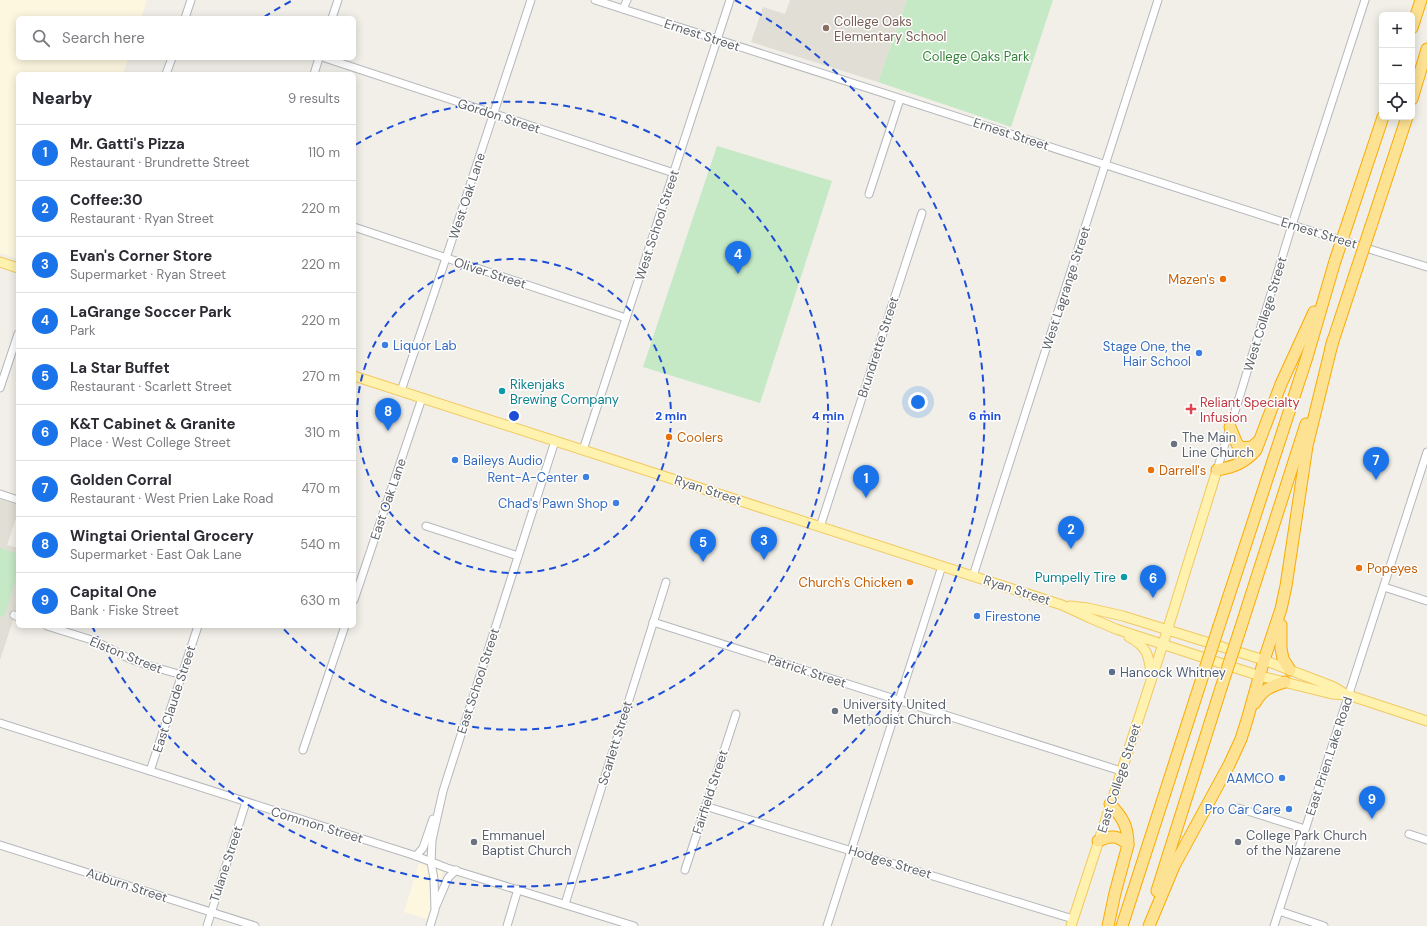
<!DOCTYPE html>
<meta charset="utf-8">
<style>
:root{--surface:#fff;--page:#f7f7f7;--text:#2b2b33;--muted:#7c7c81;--line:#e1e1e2;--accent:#1a73e8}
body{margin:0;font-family:"DM Sans",sans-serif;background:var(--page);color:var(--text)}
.controls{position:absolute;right:12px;top:12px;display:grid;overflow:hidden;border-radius:6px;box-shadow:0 2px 10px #0003}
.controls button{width:36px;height:36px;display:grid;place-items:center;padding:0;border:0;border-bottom:1px solid var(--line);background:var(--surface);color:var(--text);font:20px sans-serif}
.you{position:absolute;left:918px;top:402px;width:14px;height:14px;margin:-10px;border:3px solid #fff;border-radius:50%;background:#1a73e8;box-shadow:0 0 0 6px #1a73e833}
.badge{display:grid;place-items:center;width:26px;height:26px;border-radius:50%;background:var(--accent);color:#fff;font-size:13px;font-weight:700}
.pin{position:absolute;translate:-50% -33px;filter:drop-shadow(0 1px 2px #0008)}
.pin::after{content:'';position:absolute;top:21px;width:14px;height:12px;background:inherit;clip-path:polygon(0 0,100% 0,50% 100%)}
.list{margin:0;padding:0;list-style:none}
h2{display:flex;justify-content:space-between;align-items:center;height:52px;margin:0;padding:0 16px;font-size:17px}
h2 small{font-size:13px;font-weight:400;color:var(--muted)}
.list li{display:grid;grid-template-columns:26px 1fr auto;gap:12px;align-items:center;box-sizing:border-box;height:56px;padding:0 16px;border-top:1px solid var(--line)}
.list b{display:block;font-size:15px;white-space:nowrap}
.list p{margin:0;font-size:13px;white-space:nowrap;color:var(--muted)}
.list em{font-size:13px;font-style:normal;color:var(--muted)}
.icon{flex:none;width:22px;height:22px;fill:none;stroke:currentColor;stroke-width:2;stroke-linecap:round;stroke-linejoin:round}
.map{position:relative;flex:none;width:1427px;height:926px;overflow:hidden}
.search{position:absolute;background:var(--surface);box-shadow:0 2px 10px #0003;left:16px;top:16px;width:340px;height:44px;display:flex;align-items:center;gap:10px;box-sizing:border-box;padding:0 14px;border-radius:6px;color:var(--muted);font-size:15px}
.panel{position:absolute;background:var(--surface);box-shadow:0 2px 10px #0003;left:16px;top:72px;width:340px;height:556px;border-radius:6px}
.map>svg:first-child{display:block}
</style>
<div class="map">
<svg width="1427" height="926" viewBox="0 0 1427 926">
<rect width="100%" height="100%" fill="#f1efe8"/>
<g fill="#fef7e0">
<polygon points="0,0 147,0 141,18 18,18 18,58 128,58 123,74 18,74 18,259 0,253"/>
<polygon points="419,863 443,871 427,919 404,912"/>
</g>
<g fill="#e1ded6">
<polygon points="790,0 907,0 878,82 751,42 763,7 785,14"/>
<polygon points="0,499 18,505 18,512 7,545 18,548 18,605 0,660"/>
</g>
<g fill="#c5e8c5">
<polygon points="907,0 1053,0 1011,127 878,82"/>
<polygon points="717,146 832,181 760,403 643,367"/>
<polygon points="0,548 18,554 18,573 4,617 0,616"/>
</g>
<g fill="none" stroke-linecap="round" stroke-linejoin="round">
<g stroke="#b5b8bc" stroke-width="9">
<g id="minor">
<polyline points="595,0 1292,225 1427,267"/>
<polyline points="623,9 627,0"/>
<polyline points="185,18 191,0"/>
<polyline points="332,18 338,0"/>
<polyline points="325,58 674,173"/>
<polyline points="166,74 172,58"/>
<polyline points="314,74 319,58"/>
<polyline points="869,194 900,99"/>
<polyline points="354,227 626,318"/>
<polyline points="0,388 18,334"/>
<polyline points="401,391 446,258 531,0"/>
<polyline points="583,450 730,0"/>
<polyline points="1217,470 1292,225 1365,0"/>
<polyline points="0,494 18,500"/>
<polyline points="426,526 518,556"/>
<polyline points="820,527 922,213"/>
<polyline points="973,576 1158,0"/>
<polyline points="1384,587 1427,601"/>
<polyline points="354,600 422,398"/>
<polyline points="14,615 18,617"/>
<polyline points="653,622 1121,771"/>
<polyline points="47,626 95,641 128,658 147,665 182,675"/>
<polyline points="0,723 416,856 447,868 634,926"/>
<polyline points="303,750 345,626"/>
<polyline points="150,771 198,626"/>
<polyline points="705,806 1073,919"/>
<polyline points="1238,808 1305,829"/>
<polyline points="1409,834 1427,840"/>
<polyline points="0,845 255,926"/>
<polyline points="416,856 423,848 433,819"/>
<polyline points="685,870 736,714"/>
<polyline points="565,904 666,582"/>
<polyline points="436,906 448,878 456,870"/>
<polyline points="1279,911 1324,926"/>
<polyline points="207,926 246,802"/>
<polyline points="430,926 435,910 434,879 431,862 432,840 443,791 555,441"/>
<polyline points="507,926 518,889"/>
<polyline points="827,926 942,566"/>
<polyline points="1274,926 1427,452"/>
</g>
</g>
<g stroke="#f2c960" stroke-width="11">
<g id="major">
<polyline points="0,262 18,268"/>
<polyline points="354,376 1062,605 1090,618 1116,629 1260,676 1332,694 1348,695 1427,721"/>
<polyline points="1070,606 1088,608 1123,616 1264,660 1334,687 1347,695"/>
<path d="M1129,637C1148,647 1149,656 1151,675"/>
<polyline points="1071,926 1163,644 1217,470"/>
</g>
</g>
<g stroke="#f9ab00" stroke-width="13">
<g id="highway">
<polyline points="1412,28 1421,0"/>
<polyline points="1412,99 1427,49"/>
<polyline points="1349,219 1383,117"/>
<polyline points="1371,226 1407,117"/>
<polyline points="1331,347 1357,268"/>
<polyline points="1230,427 1237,444 1242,448 1252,447 1259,441"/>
<path d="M1217,470C1233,467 1245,463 1256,450L1281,384L1314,312"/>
<polyline points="1281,625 1281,648 1283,659 1290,670"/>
<polyline points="1219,626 1307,357 1335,261"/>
<polyline points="1239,633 1306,424"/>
<path d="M1255,703C1262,690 1271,686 1285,682"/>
<path d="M1098,841C1111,835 1118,835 1128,845"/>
<polyline points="1157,891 1221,688"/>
<path d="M1108,926L1115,893L1128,845C1128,826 1123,818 1110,804"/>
<polyline points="1122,926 1203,675"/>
<polyline points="1149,926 1174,866 1229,765 1241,739 1247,720 1264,660 1281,609 1286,586 1307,446 1333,340"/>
</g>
</g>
<use href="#minor" stroke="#fff" stroke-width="7"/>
<use href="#major" stroke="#fff2af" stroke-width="9"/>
<use href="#highway" stroke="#fde293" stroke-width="11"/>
<g stroke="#f9ab00" stroke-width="13" stroke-linecap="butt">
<g id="highway-bridge">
<polyline points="1335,261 1349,219"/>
<polyline points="1357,268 1371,226"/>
<polyline points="1203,675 1219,626"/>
<polyline points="1221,688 1239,633"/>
</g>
</g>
<use href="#highway-bridge" stroke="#fde293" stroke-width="11"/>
</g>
<g fill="none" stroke="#1d4ed8" stroke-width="2" stroke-dasharray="7 5">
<circle cx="514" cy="416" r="157"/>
<path d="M355 145A314 314 0 1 1 281 626"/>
<path d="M264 17A471 471 0 0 1 293 0M735 0A471 471 0 1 1 92 626"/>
</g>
<circle fill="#8d6e63" stroke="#fff" stroke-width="1.5" cx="826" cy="28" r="4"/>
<g fill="#e8710a" stroke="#fff" stroke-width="1.5">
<circle cx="1223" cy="279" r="4"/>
<circle cx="669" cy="437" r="4"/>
<circle cx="1151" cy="470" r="4"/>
<circle cx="1359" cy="568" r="4"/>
<circle cx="910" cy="582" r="4"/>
</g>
<g fill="#3f7fe0" stroke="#fff" stroke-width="1.5">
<circle cx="385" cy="345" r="4"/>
<circle cx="1199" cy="353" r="4"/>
<circle cx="455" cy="460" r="4"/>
<circle cx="586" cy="477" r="4"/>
<circle cx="616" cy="503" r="4"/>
<circle cx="977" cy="616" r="4"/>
<circle cx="1282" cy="778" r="4"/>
<circle cx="1289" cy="809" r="4"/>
</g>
<g fill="#0f9aa8" stroke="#fff" stroke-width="1.5">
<circle cx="502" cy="391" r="4"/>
<circle cx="1124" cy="577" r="4"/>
</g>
<path fill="#e0444e" stroke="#fff" stroke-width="1.5" d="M1189 403h4v4h4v4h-4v4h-4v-4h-4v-4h4z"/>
<g fill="#6b7280" stroke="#fff" stroke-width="1.5">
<circle cx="1174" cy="444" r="4"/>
<circle cx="835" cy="711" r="4"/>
<circle cx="474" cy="842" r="4"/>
<circle cx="1238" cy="842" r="4"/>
</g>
<circle fill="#5c6f8a" stroke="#fff" stroke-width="1.5" cx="1112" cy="672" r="4"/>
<g text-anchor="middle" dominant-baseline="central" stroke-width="3" stroke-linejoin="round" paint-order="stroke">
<g font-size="13" fill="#785e54" stroke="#fff" text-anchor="start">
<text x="834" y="21">College Oaks<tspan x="834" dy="15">Elementary School</tspan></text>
</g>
<g font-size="13" fill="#5f6368" stroke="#fff">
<text transform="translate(702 35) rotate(18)">Ernest Street</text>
<text transform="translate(499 116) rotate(18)">Gordon Street</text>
<text transform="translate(1011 134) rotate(18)">Ernest Street</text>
<text transform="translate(467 196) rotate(-72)">West Oak Lane</text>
<text transform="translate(657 225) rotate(-72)">West School Street</text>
<text transform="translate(1319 233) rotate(17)">Ernest Street</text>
<text transform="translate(490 273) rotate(18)">Oliver Street</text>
<text transform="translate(1066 288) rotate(-72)">West Lagrange Street</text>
<text transform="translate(1265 314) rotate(-73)">West College Street</text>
<text transform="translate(878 347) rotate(-72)">Brundrette Street</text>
<text transform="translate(708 490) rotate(18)">Ryan Street</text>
<text transform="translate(388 499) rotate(-71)">East Oak Lane</text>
<text transform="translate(1017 590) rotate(18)">Ryan Street</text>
<text transform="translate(126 655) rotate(22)">Elston Street</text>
<text transform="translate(807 671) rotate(18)">Patrick Street</text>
<text transform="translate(478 681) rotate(-72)">East School Street</text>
<text transform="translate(174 699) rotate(-72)">East Claude Street</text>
<text transform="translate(615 743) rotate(-73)">Scarlett Street</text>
<text transform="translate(1329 756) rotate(-72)">East Prien Lake Road</text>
<text transform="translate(1119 778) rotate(-72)">East College Street</text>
<text transform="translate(710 792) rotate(-72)">Fairfield Street</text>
<text transform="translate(317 825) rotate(17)">Common Street</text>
<text transform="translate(890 862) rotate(17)">Hodges Street</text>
<text transform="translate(226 864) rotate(-72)">Tulane Street</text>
<text transform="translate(127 885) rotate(18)">Auburn Street</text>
</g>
<g font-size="13" fill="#348238" stroke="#fff">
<text x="976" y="56">College Oaks Park</text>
</g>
<g font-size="13" fill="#c56008" stroke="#fff" text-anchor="start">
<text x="1215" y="279" text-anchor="end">Mazen's</text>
<text x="677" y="437">Coolers</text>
<text x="1159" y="470">Darrell's</text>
<text x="1367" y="568">Popeyes</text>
<text x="902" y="582" text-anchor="end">Church's Chicken</text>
</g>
<g font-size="13" fill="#366cbe" stroke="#fff" text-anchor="end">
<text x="393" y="345" text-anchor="start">Liquor Lab</text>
<text x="1191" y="346">Stage One, the<tspan x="1191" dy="15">Hair School</tspan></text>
<text x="463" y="460" text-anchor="start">Baileys Audio</text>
<text x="578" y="477">Rent-A-Center</text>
<text x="608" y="503">Chad's Pawn Shop</text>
<text x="985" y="616" text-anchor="start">Firestone</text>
<text x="1274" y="778">AAMCO</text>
<text x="1281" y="809">Pro Car Care</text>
</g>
<g font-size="13" fill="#0d838f" stroke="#fff" text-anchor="start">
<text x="510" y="384">Rikenjaks<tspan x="510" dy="15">Brewing Company</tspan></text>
<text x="1116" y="577" text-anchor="end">Pumpelly Tire</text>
</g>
<g font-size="13" fill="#be3a42" stroke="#fff" text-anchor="start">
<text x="1200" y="402">Reliant Specialty<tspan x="1200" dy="15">Infusion</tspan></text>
</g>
<g font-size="13" fill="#5b616d" stroke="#fff" text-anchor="start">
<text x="1182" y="437">The Main<tspan x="1182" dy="15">Line Church</tspan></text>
<text x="843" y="704">University United<tspan x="843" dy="15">Methodist Church</tspan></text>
<text x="482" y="835">Emmanuel<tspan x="482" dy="15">Baptist Church</tspan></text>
<text x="1246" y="835">College Park Church<tspan x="1246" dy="15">of the Nazarene</tspan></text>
</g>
<g font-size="13" fill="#4e5e75" stroke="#fff" text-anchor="start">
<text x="1120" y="672">Hancock Whitney</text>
</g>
</g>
<circle cx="514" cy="416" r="6" fill="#1d4ed8" stroke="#fff" stroke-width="2"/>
<g font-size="12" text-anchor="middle" font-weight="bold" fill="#1d4ed8" stroke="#fff" stroke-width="3" stroke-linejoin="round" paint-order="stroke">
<text x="671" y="420">2 min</text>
<text x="828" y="420">4 min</text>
<text x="985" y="420">6 min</text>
</g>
</svg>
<div class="controls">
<button>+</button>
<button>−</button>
<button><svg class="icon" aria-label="locate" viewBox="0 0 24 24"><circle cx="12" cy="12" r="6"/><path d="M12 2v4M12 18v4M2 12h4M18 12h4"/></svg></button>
</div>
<div class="you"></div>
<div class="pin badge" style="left:866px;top:498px">1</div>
<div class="pin badge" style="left:1071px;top:549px">2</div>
<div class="pin badge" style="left:764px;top:560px">3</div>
<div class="pin badge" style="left:738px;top:274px">4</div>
<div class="pin badge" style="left:703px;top:562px">5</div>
<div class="pin badge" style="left:1153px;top:598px">6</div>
<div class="pin badge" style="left:1376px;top:480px">7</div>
<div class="pin badge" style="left:388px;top:431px">8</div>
<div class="pin badge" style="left:1372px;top:819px">9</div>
<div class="search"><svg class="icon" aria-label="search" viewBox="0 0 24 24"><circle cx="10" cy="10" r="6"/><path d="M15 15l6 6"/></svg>Search here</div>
<section class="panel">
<h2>Nearby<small>9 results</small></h2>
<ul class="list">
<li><span class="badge">1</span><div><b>Mr. Gatti's Pizza</b><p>Restaurant · Brundrette Street</p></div><em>110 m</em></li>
<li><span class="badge">2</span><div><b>Coffee:30</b><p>Restaurant · Ryan Street</p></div><em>220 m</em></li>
<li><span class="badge">3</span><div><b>Evan's Corner Store</b><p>Supermarket · Ryan Street</p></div><em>220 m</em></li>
<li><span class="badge">4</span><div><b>LaGrange Soccer Park</b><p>Park</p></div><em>220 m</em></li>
<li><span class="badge">5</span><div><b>La Star Buffet</b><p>Restaurant · Scarlett Street</p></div><em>270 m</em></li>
<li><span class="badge">6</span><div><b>K&amp;T Cabinet &amp; Granite</b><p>Place · West College Street</p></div><em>310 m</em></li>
<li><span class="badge">7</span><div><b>Golden Corral</b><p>Restaurant · West Prien Lake Road</p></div><em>470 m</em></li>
<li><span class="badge">8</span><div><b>Wingtai Oriental Grocery</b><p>Supermarket · East Oak Lane</p></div><em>540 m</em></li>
<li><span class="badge">9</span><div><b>Capital One</b><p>Bank · Fiske Street</p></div><em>630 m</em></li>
</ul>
</section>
</div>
